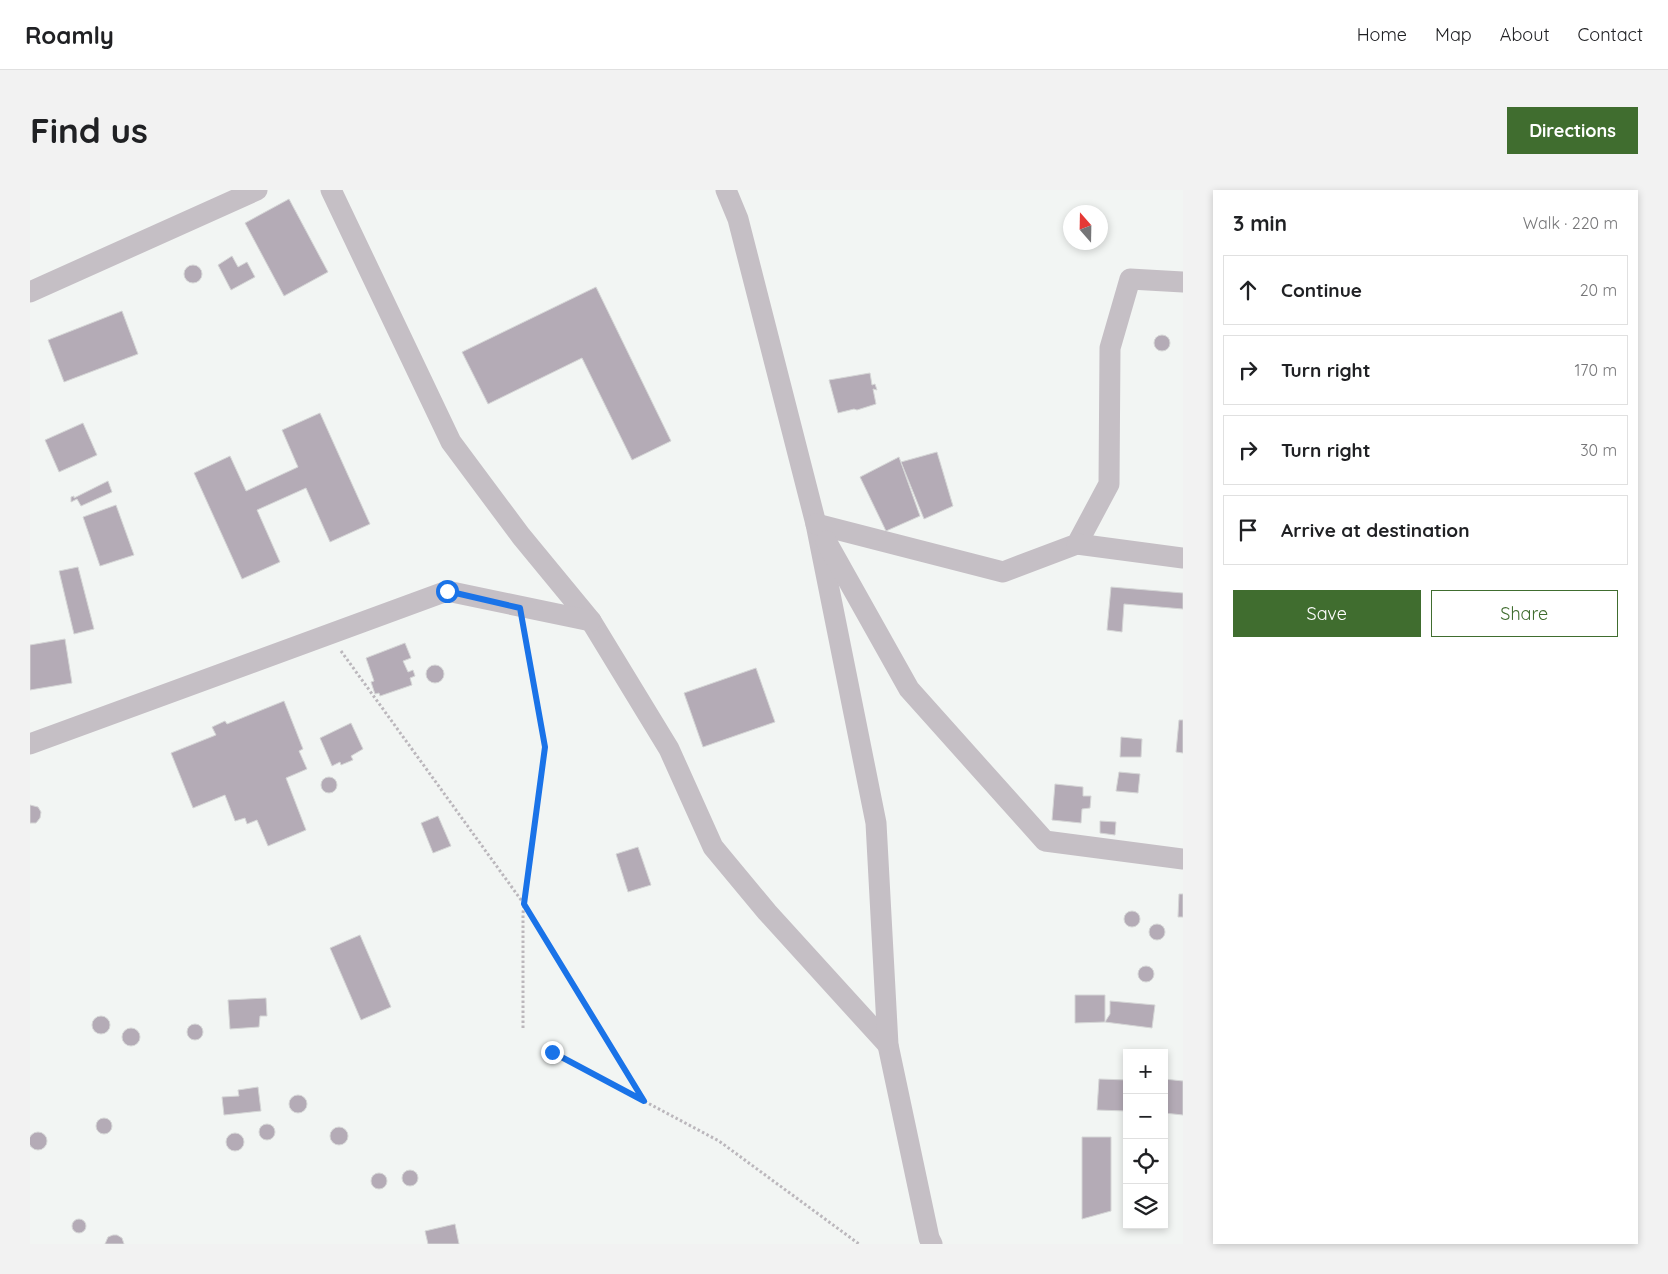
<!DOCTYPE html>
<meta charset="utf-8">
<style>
:root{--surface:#fff;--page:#f2f2f2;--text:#202124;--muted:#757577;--line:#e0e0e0;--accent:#406d2f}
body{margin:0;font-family:Quicksand,sans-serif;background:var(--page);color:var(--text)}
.controls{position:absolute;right:15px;bottom:15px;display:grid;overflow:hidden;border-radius:0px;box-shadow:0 2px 8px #0003}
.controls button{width:45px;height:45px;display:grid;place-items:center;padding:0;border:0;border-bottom:1px solid var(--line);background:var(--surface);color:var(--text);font:25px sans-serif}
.compass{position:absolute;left:1033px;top:15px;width:45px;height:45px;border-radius:50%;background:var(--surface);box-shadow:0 2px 8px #0003;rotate:340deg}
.stop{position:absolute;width:15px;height:15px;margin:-11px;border:4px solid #1a73e8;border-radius:50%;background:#fff}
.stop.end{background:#1a73e8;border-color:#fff;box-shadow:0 1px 5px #0008}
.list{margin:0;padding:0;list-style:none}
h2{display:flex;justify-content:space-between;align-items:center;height:65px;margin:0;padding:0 20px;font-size:21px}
h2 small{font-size:16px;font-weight:400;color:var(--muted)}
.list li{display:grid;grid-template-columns:32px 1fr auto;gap:15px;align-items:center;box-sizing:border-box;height:70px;margin:0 10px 10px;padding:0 10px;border:1px solid var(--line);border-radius:0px}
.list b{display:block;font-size:19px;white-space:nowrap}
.list em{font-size:16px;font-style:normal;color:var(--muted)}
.actions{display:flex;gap:10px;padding:15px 20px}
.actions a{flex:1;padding:11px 0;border:1px solid var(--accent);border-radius:0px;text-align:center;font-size:18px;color:var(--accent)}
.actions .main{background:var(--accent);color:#fff}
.icon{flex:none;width:28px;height:28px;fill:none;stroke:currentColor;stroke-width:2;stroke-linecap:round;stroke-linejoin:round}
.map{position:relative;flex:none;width:1153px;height:1054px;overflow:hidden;border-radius:0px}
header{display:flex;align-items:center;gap:30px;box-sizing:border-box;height:70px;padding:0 25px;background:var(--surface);border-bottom:1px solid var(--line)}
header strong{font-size:24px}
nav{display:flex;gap:28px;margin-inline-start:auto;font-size:18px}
.intro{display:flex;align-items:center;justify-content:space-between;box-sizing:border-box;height:120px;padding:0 30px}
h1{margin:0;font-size:35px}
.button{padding:12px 22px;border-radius:0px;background:var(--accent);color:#fff;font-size:18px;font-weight:700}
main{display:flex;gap:30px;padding:0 30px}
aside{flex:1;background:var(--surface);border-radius:0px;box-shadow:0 2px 8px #0003}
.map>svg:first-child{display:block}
</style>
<header>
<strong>Roamly</strong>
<nav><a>Home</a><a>Map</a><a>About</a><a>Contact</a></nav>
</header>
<div class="intro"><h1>Find us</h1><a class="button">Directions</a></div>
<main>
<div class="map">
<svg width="1153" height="1054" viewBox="0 0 1153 1054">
<rect width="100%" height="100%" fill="#f2f5f3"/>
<g fill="#b4abb6" stroke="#d5d6d6">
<polygon points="259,9 298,82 254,106 215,33"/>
<polygon points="202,66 208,77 217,72 225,87 201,100 188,75"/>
<circle cx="163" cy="84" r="9"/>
<polygon points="566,97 641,251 602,270 552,168 458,214 432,162"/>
<polygon points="92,121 108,164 34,192 18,150"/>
<circle cx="1132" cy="153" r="8"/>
<polygon points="840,183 842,195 845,194 847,200 843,199 846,214 827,220 824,219 808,223 799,190"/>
<polygon points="290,223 340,334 300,352 276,298 227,320 250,372 212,389 164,283 200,266 216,301 268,277 252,240"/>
<polygon points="53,233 67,265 29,282 15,250"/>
<polygon points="907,262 923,316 894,329 871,272"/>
<polygon points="869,267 890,326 856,341 830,287"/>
<polygon points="78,291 82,302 51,316 47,309 41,312 41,307 44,306 44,308"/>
<polygon points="86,315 104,365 70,376 53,327"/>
<polygon points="48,377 64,439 44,444 29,381"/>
<polygon points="1081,397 1153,403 1153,419 1094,414 1092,442 1077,440"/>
<polygon points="35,449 42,493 0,500 0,455"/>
<polygon points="375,453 381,468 373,471 378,482 383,480 385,486 380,488 382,495 350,506 349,503 345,504 341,492 344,491 336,468"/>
<circle cx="405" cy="484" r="9"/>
<polygon points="726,478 745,532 673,557 654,503"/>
<polygon points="254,511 273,559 269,561 277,579 256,588 276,640 238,656 227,630 217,634 215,628 205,631 195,605 163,618 141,563 186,545 182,537 195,531 197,534"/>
<polygon points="1149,530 1153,530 1153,563 1146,562"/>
<polygon points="321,533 333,559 321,566 323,570 311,575 310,572 302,576 290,548"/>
<polygon points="1091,547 1112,549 1111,567 1090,567"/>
<polygon points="1089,582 1110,584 1108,603 1086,601"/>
<circle cx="299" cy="595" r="8"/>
<polygon points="1025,594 1053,597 1053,606 1061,606 1060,618 1052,619 1051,633 1022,630"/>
<polygon points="0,615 8,617 11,622 10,628 6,633 0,633"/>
<polygon points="408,626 421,656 403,663 391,633"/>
<polygon points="1070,631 1086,632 1085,645 1070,643"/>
<polygon points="608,657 621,695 598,702 586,664"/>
<polygon points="1149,704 1153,704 1153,727 1148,727"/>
<circle cx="1102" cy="729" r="8"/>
<circle cx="1127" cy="742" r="8"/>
<polygon points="330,745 361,817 331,830 300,758"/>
<circle cx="1116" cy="784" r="8"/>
<polygon points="1045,805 1075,805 1075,832 1045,833"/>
<polygon points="236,808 237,826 230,826 229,837 200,839 198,810"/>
<polygon points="1080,811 1125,815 1122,838 1075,832 1080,824"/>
<circle cx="71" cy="835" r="9"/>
<circle cx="165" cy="842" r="8"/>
<circle cx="101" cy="847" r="9"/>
<polygon points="1069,889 1097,890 1097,921 1067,920"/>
<polygon points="1134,889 1153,891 1153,925 1134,923"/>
<polygon points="228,897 231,921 194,925 192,907 209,906 208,900"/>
<circle cx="268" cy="914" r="9"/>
<circle cx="74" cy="936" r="8"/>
<circle cx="237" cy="942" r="8"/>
<circle cx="309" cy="946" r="9"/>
<circle cx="8" cy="951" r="9"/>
<circle cx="205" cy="952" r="9"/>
<polygon points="1052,947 1081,947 1081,1021 1052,1029"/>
<circle cx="380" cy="988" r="8"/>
<circle cx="349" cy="991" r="8"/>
<circle cx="49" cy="1036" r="7"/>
<polygon points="425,1034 429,1054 398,1054 395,1041"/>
<polygon points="83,1045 87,1045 92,1048 94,1054 75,1054 78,1047"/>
</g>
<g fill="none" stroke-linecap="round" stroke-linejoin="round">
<g stroke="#bbb7bc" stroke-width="3" stroke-dasharray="2.5 2.5" stroke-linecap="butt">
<polyline points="311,461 494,714 614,911"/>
<polyline points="493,838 493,723 515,557 494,438"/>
<polyline points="522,862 689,951 829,1054"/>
</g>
<g stroke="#c5bfc5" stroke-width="21">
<polyline points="301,0 421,252 491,346 561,431 639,559 683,657 737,722 858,855"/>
<polyline points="696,0 708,29 786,334 846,633 858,855 899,1048 902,1054"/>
<polyline points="0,102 227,0"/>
<polyline points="786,334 973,382 1047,354 1079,294 1080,158 1100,89 1153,92"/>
<polyline points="796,351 879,499 1015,651 1153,669"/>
<polyline points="1047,354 1153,368"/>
<polyline points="0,554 417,401 561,431"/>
</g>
</g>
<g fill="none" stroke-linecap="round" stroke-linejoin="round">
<polyline stroke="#1a73e8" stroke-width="6" points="417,401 490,418 515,557 494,714 614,911 522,862"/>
</g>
</svg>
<div class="controls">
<button>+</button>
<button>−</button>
<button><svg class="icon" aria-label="locate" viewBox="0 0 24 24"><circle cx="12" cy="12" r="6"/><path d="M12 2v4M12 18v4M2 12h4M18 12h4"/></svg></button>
<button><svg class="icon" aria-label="layers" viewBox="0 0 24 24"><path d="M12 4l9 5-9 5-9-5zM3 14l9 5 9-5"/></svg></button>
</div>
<svg class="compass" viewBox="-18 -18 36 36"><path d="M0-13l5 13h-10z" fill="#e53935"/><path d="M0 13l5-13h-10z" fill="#757577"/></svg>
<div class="stop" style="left:417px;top:401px"></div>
<div class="stop end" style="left:522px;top:862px"></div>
</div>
<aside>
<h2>3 min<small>Walk · 220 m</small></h2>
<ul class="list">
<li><svg class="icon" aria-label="ahead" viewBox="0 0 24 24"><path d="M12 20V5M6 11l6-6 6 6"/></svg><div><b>Continue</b></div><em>20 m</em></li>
<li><svg class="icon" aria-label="right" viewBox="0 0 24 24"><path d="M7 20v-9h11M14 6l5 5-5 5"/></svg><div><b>Turn right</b></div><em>170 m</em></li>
<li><svg class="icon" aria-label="right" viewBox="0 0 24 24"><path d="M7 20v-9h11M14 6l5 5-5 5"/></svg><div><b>Turn right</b></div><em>30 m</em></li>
<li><svg class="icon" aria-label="arrive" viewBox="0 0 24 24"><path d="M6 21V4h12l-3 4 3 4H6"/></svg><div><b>Arrive at destination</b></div></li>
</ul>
<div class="actions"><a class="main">Save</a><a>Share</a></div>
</aside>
</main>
